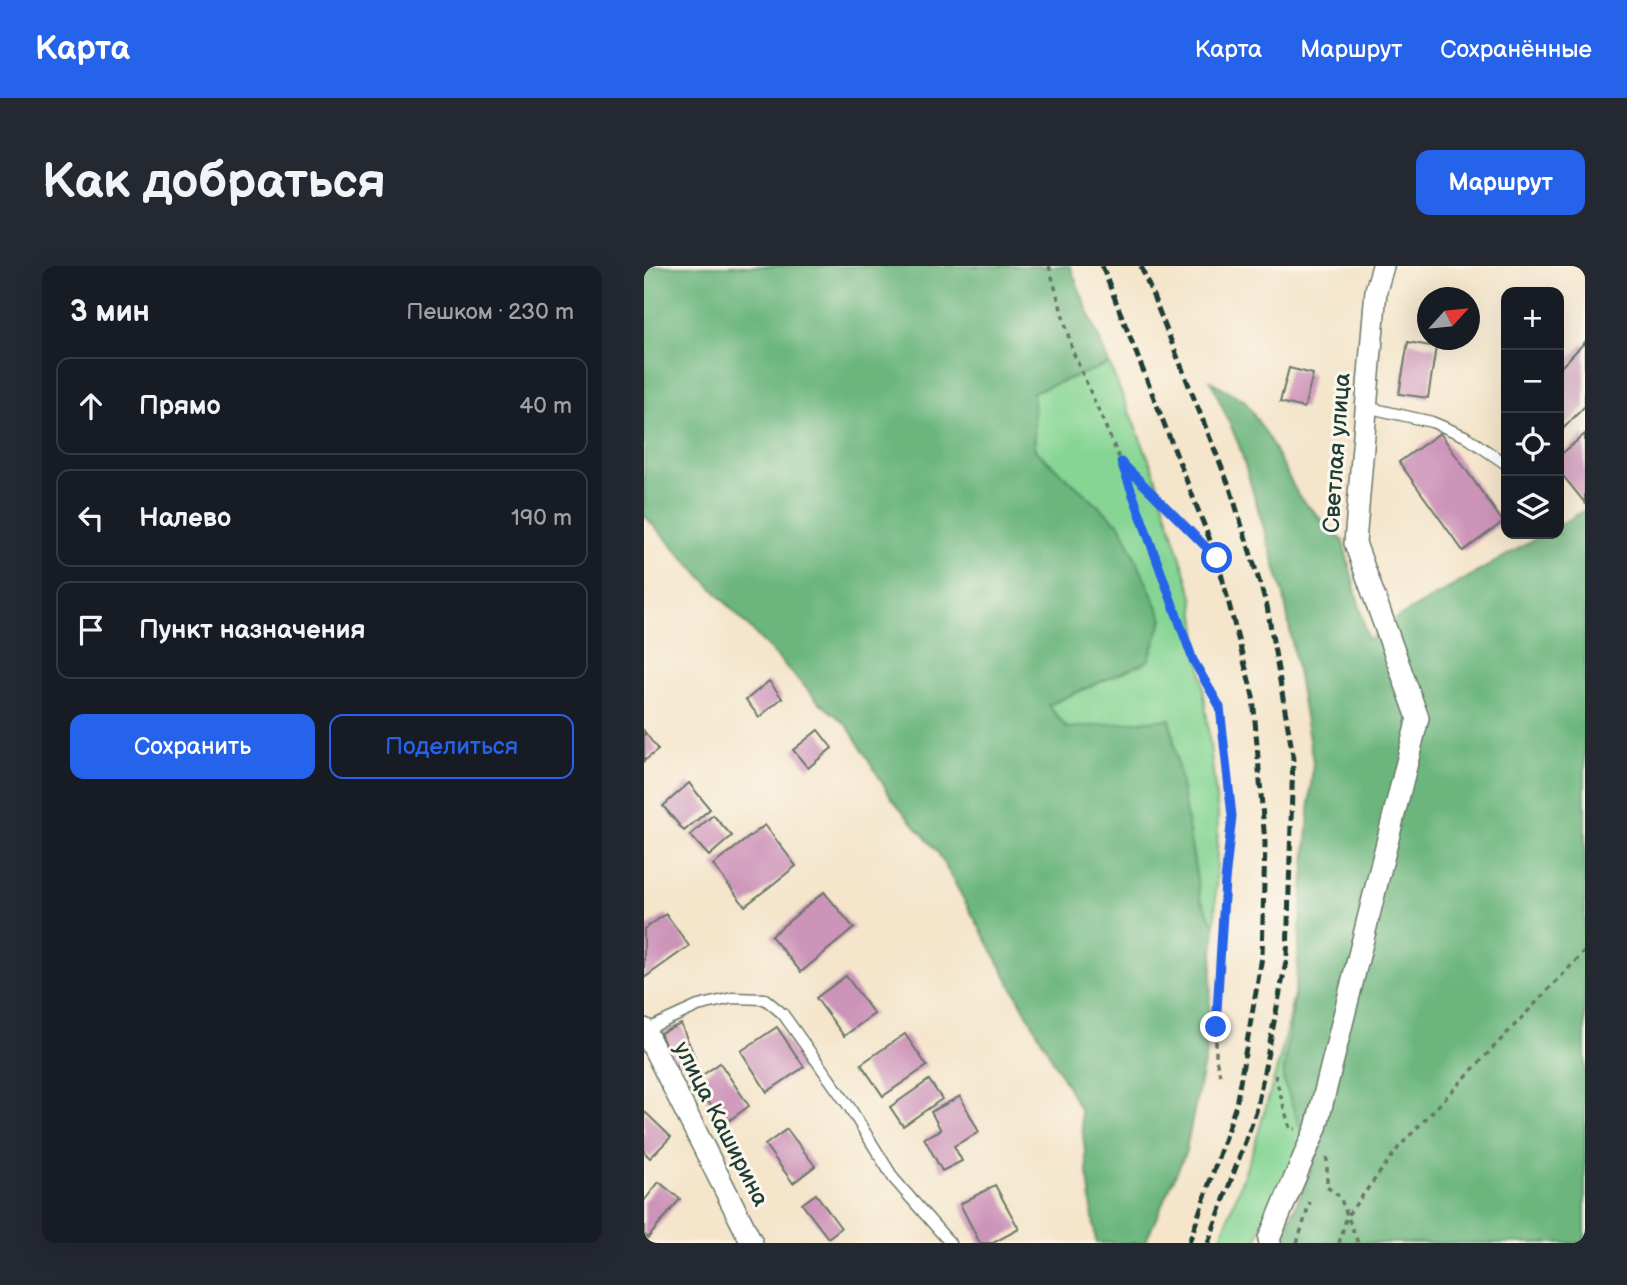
<!DOCTYPE html>
<html lang="ru">
<meta charset="utf-8">
<style>
:root{--surface:#171b24;--page:#242831;--text:#f1f3f6;--muted:#9ea1a6;--line:#363941;--accent:#2563eb}
body{margin:0;font-family:"Balsamiq Sans",sans-serif;background:var(--page);color:var(--text)}
.controls{position:absolute;right:21px;top:21px;display:grid;overflow:hidden;border-radius:14px;box-shadow:0 7px 28px #0002}
.controls button{width:63px;height:63px;display:grid;place-items:center;padding:0;border:0;border-bottom:2px solid var(--line);background:var(--surface);color:var(--text);font:35px sans-serif}
.compass{position:absolute;left:773px;top:21px;width:63px;height:63px;border-radius:50%;background:var(--surface);box-shadow:0 7px 28px #0002;rotate:63deg}
.stop{position:absolute;width:21px;height:21px;margin:-16px;border:5px solid #2563eb;border-radius:50%;background:#fff}
.stop.end{background:#2563eb;border-color:#fff;box-shadow:0 2px 7px #0008}
.list{margin:0;padding:0;list-style:none}
h2{display:flex;justify-content:space-between;align-items:center;height:91px;margin:0;padding:0 28px;font-size:30px}
h2 small{font-size:23px;font-weight:400;color:var(--muted)}
.list li{display:grid;grid-template-columns:46px 1fr auto;gap:21px;align-items:center;box-sizing:border-box;height:98px;margin:0 14px 14px;padding:0 14px;border:2px solid var(--line);border-radius:14px}
.list b{display:block;font-size:26px;white-space:nowrap}
.list em{font-size:23px;font-style:normal;color:var(--muted)}
.actions{display:flex;gap:14px;padding:21px 28px}
.actions a{flex:1;padding:16px 0;border:2px solid var(--accent);border-radius:14px;text-align:center;font-size:24px;color:var(--accent)}
.actions .main{background:var(--accent);color:#fff}
.icon{flex:none;width:38px;height:38px;fill:none;stroke:currentColor;stroke-width:2;stroke-linecap:round;stroke-linejoin:round}
.map{position:relative;flex:none;width:941px;height:977px;overflow:hidden;border-radius:14px}
header{display:flex;align-items:center;gap:42px;box-sizing:border-box;height:98px;padding:0 35px;background:var(--accent);color:#fff}
header strong{font-size:33px}
nav{display:flex;gap:38px;margin-inline-start:auto;font-size:24px}
.intro{display:flex;align-items:center;justify-content:space-between;box-sizing:border-box;height:168px;padding:0 42px}
h1{margin:0;font-size:49px}
.button{padding:18px 32px;border-radius:14px;background:var(--accent);color:#fff;font-size:24px;font-weight:700}
main{display:flex;gap:42px;padding:0 42px}
aside{flex:1;background:var(--surface);border-radius:14px;box-shadow:0 7px 28px #0002}
.map>svg:first-child{display:block}
</style>
<header>
<strong>Карта</strong>
<nav><a>Карта</a><a>Маршрут</a><a>Сохранённые</a></nav>
</header>
<div class="intro"><h1>Как добраться</h1><a class="button">Маршрут</a></div>
<main>
<aside>
<h2>3 мин<small>Пешком · 230 m</small></h2>
<ul class="list">
<li><svg class="icon" aria-label="ahead" viewBox="0 0 24 24"><path d="M12 20V5M6 11l6-6 6 6"/></svg><div><b>Прямо</b></div><em>40 m</em></li>
<li><svg class="icon" aria-label="left" viewBox="0 0 24 24"><path d="M17 20v-9H6M10 6l-5 5 5 5"/></svg><div><b>Налево</b></div><em>190 m</em></li>
<li><svg class="icon" aria-label="arrive" viewBox="0 0 24 24"><path d="M6 21V4h12l-3 4 3 4H6"/></svg><div><b>Пункт назначения</b></div></li>
</ul>
<div class="actions"><a class="main">Сохранить</a><a>Поделиться</a></div>
</aside>
<div class="map">
<svg width="941" height="977" viewBox="0 0 941 977">
<rect width="100%" height="100%" fill="#fbf7ec"/>
<filter id="ink" filterUnits="userSpaceOnUse"><feTurbulence type="fractalNoise" baseFrequency=".0143" numOctaves="2"/><feDisplacementMap in="SourceGraphic" scale="14" xChannelSelector="R" yChannelSelector="G"/><feConvolveMatrix kernelMatrix="1 2 1 2 8 2 1 2 1" color-interpolation-filters="sRGB"/></filter>
<filter id="wash" filterUnits="userSpaceOnUse"><feTurbulence type="fractalNoise" baseFrequency=".00686" numOctaves="4" result="noise"/><feDisplacementMap in="SourceGraphic" scale="28" xChannelSelector="R" yChannelSelector="G"/><feGaussianBlur stdDeviation="1.57" result="paint"/><feColorMatrix in="noise" values="0 0 0 0 0 0 0 0 0 0 0 0 0 0 0 0 0 1.4 0 .05"/><feComposite in="paint" operator="in"/></filter>
<g filter="url(#wash)">
<rect width="100%" height="100%" fill="#f4e5cb"/>
<g fill="#86d594" stroke="#528964" stroke-width="2">
<polygon points="465,98 509,203 549,331 574,549 571,660 556,632 423,462 403,439 504,395 477,260 391,184 388,126"/>
<polygon points="652,718 639,813 660,871 614,970 615,977 575,977 611,878 637,789"/>
</g>
<g fill="#6cb67e" stroke="#467a59" stroke-width="2">
<polygon points="0,0 426,0 465,98 389,126 391,184 477,260 519,353 504,395 404,439 423,462 526,453 556,632 571,660 562,787 541,888 501,977 452,977 436,843 293,585 249,534 203,459 175,436 0,249"/>
<polygon points="567,115 601,135 624,171 655,231 699,275 724,374 753,352 900,268 915,268 915,259 941,244 941,977 638,977 637,973 669,899 639,813 652,718 669,496 640,330 595,179"/>
</g>
<g id="blocks">
<g fill="#cd94b9">
<polygon points="764,76 792,81 784,132 755,128"/>
<polygon points="941,76 941,140 915,167 915,103"/>
<polygon points="645,102 669,108 660,142 636,136"/>
<polygon points="796,167 859,256 819,285 755,196"/>
<polygon points="941,168 941,237 915,205 915,190"/>
<polygon points="125,415 138,432 115,451 102,434"/>
<polygon points="174,464 188,482 164,502 149,484"/>
<polygon points="0,465 14,484 0,495"/>
<polygon points="45,517 66,543 40,565 19,540"/>
<polygon points="69,549 88,570 65,590 46,569"/>
<polygon points="121,559 152,600 101,640 69,599"/>
<polygon points="180,626 210,662 157,706 127,670"/>
<polygon points="22,648 45,680 0,712 0,663"/>
<polygon points="202,710 230,748 200,770 172,732"/>
<polygon points="37,758 51,792 30,801 16,767"/>
<polygon points="133,761 160,801 123,826 97,785"/>
<polygon points="261,768 283,800 239,830 217,798"/>
<polygon points="76,797 105,840 80,858 50,815"/>
<polygon points="285,814 298,833 259,860 246,841"/>
<polygon points="316,830 335,866 310,880 318,895 298,905 280,872 297,864 287,846"/>
<polygon points="0,845 27,871 6,892 0,886"/>
<polygon points="143,863 171,900 149,917 121,879"/>
<polygon points="15,916 36,933 4,972 0,968 0,935"/>
<polygon points="351,919 375,963 349,977 336,977 316,938"/>
<polygon points="172,928 197,962 184,972 158,938"/>
</g>
</g>
</g>
<g filter="url(#ink)">
<use href="#blocks" fill-opacity="0" stroke="#6a7869" stroke-width="2"/>
<g fill="none" stroke-linecap="round" stroke-linejoin="round">
<g stroke="#6a7869" stroke-width="13">
<g id="lane">
<polyline points="722,141 788,156 821,170 862,198"/>
<polyline points="1,764 54,740 88,732 121,733 139,748 206,842 250,913 306,977"/>
</g>
</g>
<g stroke="#6a7869" stroke-width="24">
<g id="street">
<polyline points="0,763 108,977"/>
<polyline points="626,977 625,973 672,862 774,452 711,277 732,24 739,0"/>
</g>
</g>
<g stroke="#6a7869" stroke-width="3.5" stroke-dasharray="5 5" stroke-linecap="butt">
<polyline points="405,0 429,86 477,196 573,292"/>
<polyline points="477,196 549,394 576,441 588,550 581,615 572,761 572,793 576,809"/>
<polyline points="631,809 646,863 651,863"/>
<polyline points="683,891 683,921 696,931 714,977"/>
<polyline points="653,977 666,936"/>
<polyline points="695,977 703,950 755,881 941,685"/>
</g>
<use href="#lane" stroke="#fff" stroke-width="10"/>
<use href="#street" stroke="#fff" stroke-width="21"/>
<g stroke="#1f3d34" stroke-width="5" stroke-dasharray="10 5" stroke-linecap="butt">
<polyline points="458,0 573,292 609,430 621,577 618,691 592,839 545,977"/>
<polyline points="497,0 586,222 623,340 649,490 643,691 612,846 564,977"/>
</g>
</g>
</g>
<g fill="none" stroke-linecap="round" stroke-linejoin="round" filter="url(#ink)">
<polyline stroke="#2563eb" stroke-width="9" points="572,761 581,615 588,550 576,441 549,394 477,196 573,292"/>
</g>
<g text-anchor="middle" dominant-baseline="central" stroke-width="6" stroke-linejoin="round" paint-order="stroke">
<g font-size="23" fill="#1f3d34" stroke="#fbf7ec">
<text transform="translate(693 187) rotate(-86)">Светлая улица</text>
<text transform="translate(77 858) rotate(63)">улица Каширина</text>
</g>
</g>
</svg>
<div class="controls">
<button>+</button>
<button>−</button>
<button><svg class="icon" aria-label="locate" viewBox="0 0 24 24"><circle cx="12" cy="12" r="6"/><path d="M12 2v4M12 18v4M2 12h4M18 12h4"/></svg></button>
<button><svg class="icon" aria-label="layers" viewBox="0 0 24 24"><path d="M12 4l9 5-9 5-9-5zM3 14l9 5 9-5"/></svg></button>
</div>
<svg class="compass" viewBox="-18 -18 36 36"><path d="M0-13l5 13h-10z" fill="#e53935"/><path d="M0 13l5-13h-10z" fill="#9ea1a6"/></svg>
<div class="stop" style="left:573px;top:292px"></div>
<div class="stop end" style="left:572px;top:761px"></div>
</div>
</main>
